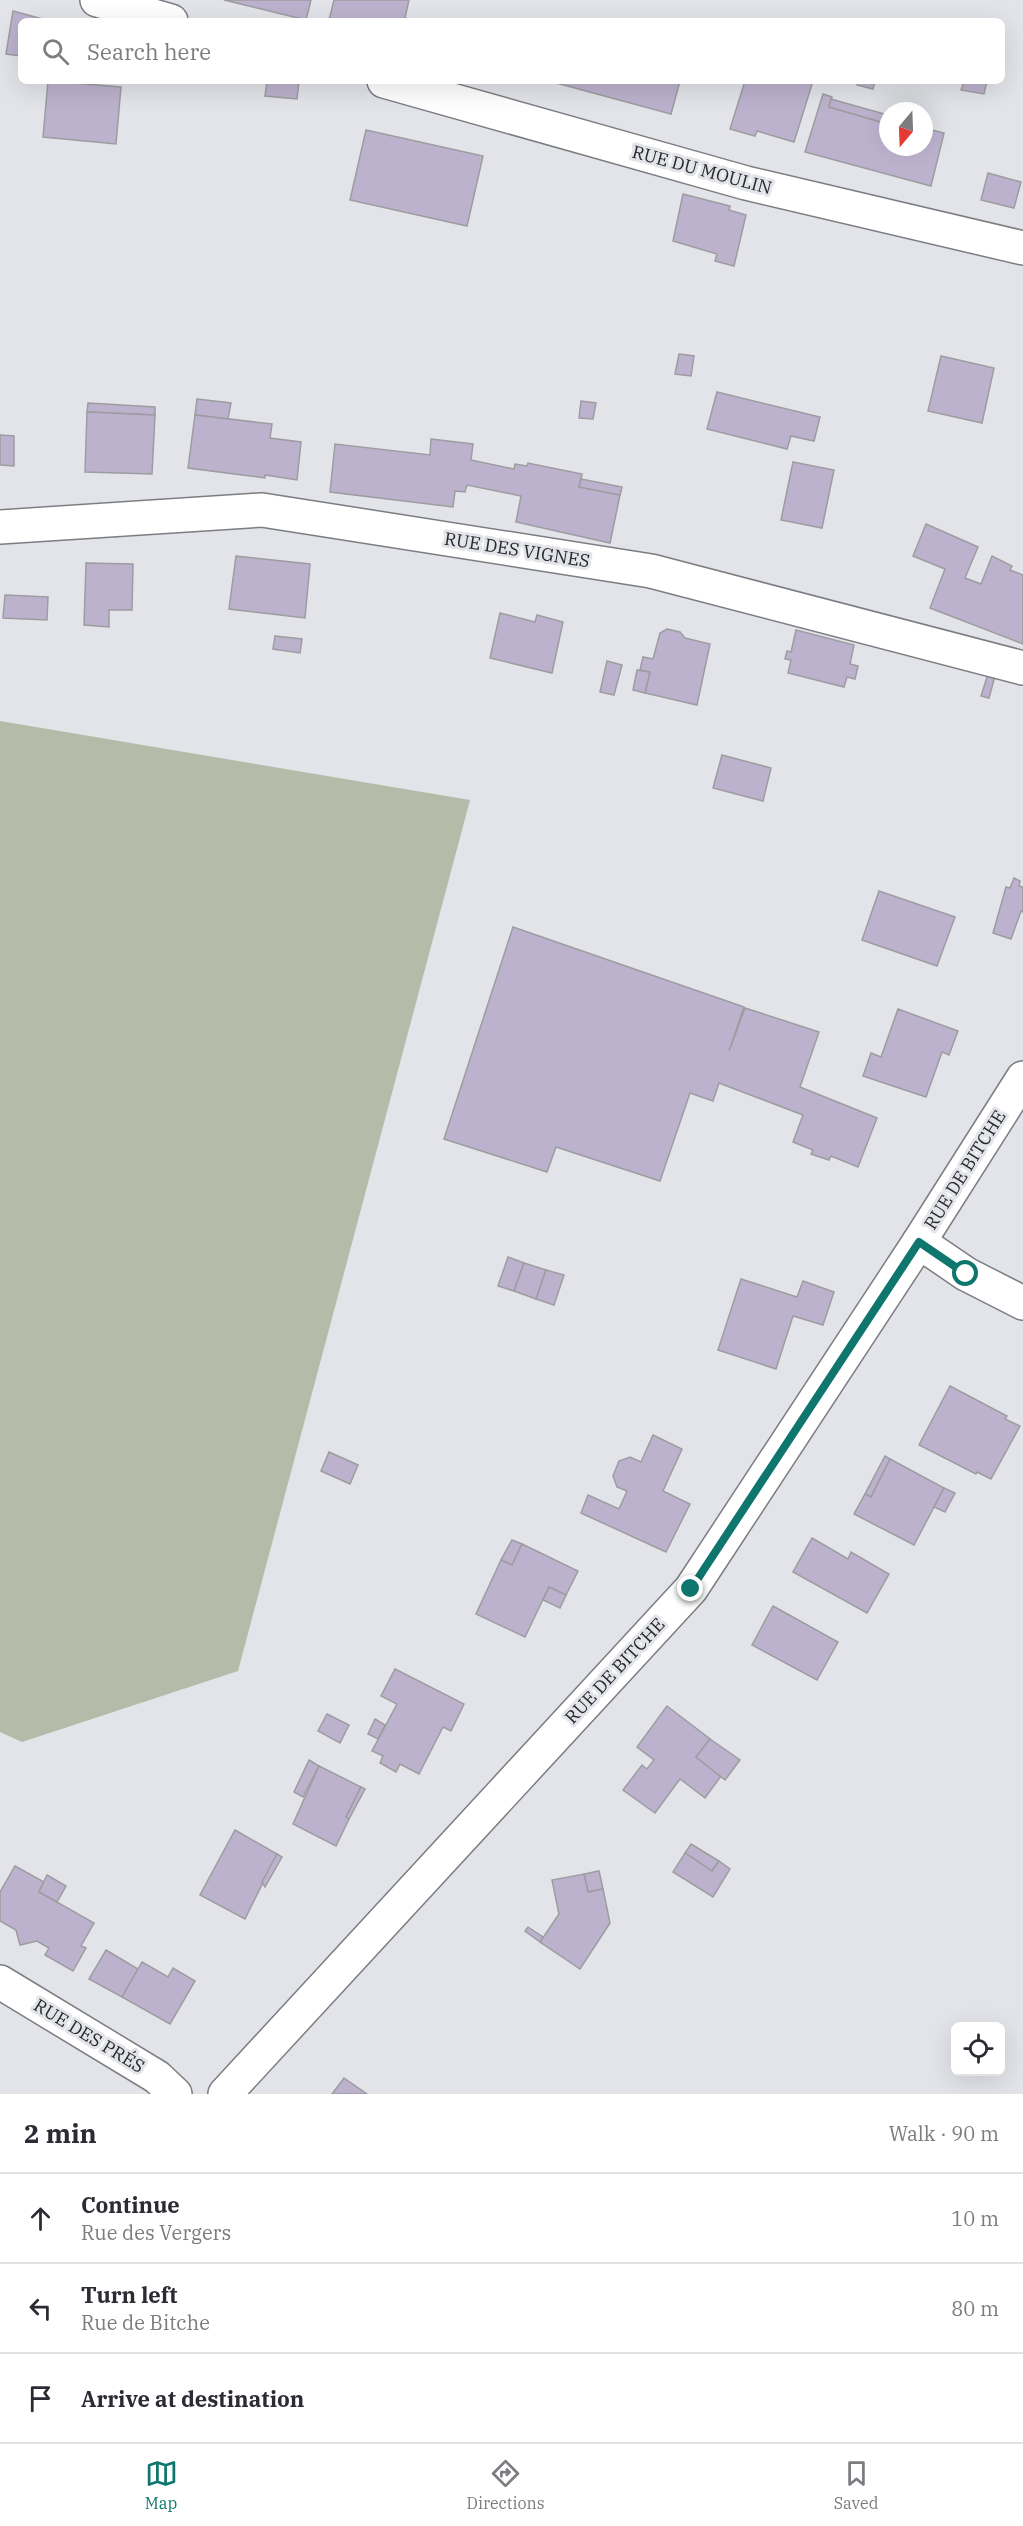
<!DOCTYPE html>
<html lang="en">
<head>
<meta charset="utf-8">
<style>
  body { margin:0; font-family:"IBM Plex Serif",serif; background:#f2f2f3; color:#2b2b33 }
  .controls { position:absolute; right:18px; bottom:18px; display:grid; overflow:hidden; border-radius:9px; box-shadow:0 6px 24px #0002 }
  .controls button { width:54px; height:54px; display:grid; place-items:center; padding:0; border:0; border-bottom:2px solid #e1e1e2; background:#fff; color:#2b2b33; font:30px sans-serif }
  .compass { position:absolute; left:879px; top:102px; width:54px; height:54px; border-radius:50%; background:#fff; box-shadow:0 6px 24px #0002; rotate:199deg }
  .stop { position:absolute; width:18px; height:18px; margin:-14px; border:4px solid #0f766e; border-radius:50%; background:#fff }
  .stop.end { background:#0f766e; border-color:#fff; box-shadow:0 2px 6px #0008 }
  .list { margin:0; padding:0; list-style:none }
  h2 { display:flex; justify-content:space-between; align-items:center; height:78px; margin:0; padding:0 24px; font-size:26px }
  h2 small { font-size:20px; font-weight:400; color:#7c7c81 }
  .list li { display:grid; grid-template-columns:39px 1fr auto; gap:18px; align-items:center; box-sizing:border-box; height:90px; padding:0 24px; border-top:2px solid #e1e1e2 }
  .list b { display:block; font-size:22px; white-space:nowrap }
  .list p { margin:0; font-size:20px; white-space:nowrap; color:#7c7c81 }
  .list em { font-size:20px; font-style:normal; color:#7c7c81 }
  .icon { flex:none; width:33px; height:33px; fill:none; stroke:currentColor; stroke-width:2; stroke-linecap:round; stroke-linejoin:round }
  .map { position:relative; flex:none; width:1023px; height:2094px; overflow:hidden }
  .search { position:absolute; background:#fff; box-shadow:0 6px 24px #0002; left:18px; right:18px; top:18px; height:66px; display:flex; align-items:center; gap:15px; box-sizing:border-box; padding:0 21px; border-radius:9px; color:#7c7c81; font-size:22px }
  .sheet { height:348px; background:#fff }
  nav { display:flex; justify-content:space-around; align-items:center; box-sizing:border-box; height:84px; border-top:2px solid #e1e1e2; background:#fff; font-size:16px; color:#7c7c81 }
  nav a { display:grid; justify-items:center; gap:3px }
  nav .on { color:#0f766e }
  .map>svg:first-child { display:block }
  .green { fill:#b5bba9 }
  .building { fill:#bdb2ce; stroke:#9d9ca0; stroke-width:1.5 }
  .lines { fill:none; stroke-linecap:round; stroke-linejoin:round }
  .minor-casing { stroke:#7c7d82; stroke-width:36 }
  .minor { stroke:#fff; stroke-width:33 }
  .route { stroke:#0f766e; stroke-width:8 }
  .labels { text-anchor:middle; stroke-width:6; stroke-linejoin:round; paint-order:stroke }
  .street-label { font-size:18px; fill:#27282a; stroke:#e2e4e9 }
</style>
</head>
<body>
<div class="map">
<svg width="1023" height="2094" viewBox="0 0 1023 2094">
  <rect width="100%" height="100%" fill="#e2e4e9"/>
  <!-- green -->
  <path class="green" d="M0,721L470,800L238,1671L22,1742L0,1732Z"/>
  <!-- building -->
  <g class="building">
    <path d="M224,0H311L306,20Z"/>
    <path d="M334,0H409L405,18L416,21H331L329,20Z"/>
    <path d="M13,11L50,21H21V56L6,54Z"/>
    <path d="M48,81L121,87L116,144L43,137Z"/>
    <path d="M267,81H299L297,99L265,96Z"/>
    <path d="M549,81H680L671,114Z"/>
    <path d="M745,81H813L794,142L757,131L755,136L730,129Z"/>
    <path d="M858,81H875L873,89L857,85Z"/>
    <path d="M964,81H987L984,94L961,90Z"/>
    <path d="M823,94L832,97L829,107L888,124V147H924V128L944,133L931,186L805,152Z"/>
    <path d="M831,99L888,115V124L829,107Z"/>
    <path d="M366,130L483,156L467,226L350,200Z"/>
    <path d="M988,173L1021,182L1014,208L981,200Z"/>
    <path d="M683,194L730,206L729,210L746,215L734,266L715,261L717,254L673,241Z"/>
    <path d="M679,354L694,356L691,376L675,374Z"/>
    <path d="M941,356L994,368L982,423L928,411Z"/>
    <path d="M717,392L820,417L814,441L791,436L787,449L707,429Z"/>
    <path d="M197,399L231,403L228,419L195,415Z"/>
    <path d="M581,401L596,403L593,419L579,418Z"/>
    <path d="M88,403L155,407V415L87,412Z"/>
    <path d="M87,412L155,415L152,474L85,472Z"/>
    <path d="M195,415L272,424L270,438L301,442L297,480L265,475V478L188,468Z"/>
    <path d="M0,435L14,436V466L0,465Z"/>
    <path d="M431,439L473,444L471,460L514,469L515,464L527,466L528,463L582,474L579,487L620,495L610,543L516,522L521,496L467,485L465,492L455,491L453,507L330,492L335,444L430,455Z"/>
    <path d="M793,462L834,470L822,528L781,520Z"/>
    <path d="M581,479L622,487L620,495L579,487Z"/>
    <path d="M926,524L978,547L965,578L981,584L992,556L1012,566L1010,570L1023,575V644L930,608L945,569L913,556Z"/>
    <path d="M236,556L310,564L305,618L229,609Z"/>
    <path d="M86,563L133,564L132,610H109V627L84,625Z"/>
    <path d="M5,595L48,597L47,620L3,618Z"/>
    <path d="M500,613L535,622L537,615L563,622L552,673L490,658Z"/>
    <path d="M667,629L680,632L685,638L710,644L697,705L645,693L650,672L640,670L643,657L653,659L660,633Z"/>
    <path d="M796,630L854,645L850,664L858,666L855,679L847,677L844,687L788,673L791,660L785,659L787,651L791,652Z"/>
    <path d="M275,636L302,639L300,653L273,649Z"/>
    <path d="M607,661L622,665L614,695L600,692Z"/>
    <path d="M637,670L650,672L645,693L633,690Z"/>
    <path d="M988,674L995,676L989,698L981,696Z"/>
    <path d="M722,755L771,768L763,801L713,788Z"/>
    <path d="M1014,878L1020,881L1019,886L1023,887V912L1021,911L1011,939L993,933L1006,887L1010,888Z"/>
    <path d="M879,891L955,917L937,966L862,940Z"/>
    <path d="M513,927L744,1007L729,1051L745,1008L819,1032L800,1087L877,1118L858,1167L831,1156L829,1160L811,1154L813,1150L793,1142L803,1115L719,1083L713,1101L690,1093L660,1181L556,1147L547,1172L444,1139Z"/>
    <path d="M898,1009L958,1031L949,1055L942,1052L926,1097L863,1076L871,1053L881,1057Z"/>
    <path d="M508,1257L524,1263L514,1291L498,1286Z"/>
    <path d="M524,1263L546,1270L536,1299L514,1291Z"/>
    <path d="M546,1270L564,1275L554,1305L536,1299Z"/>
    <path d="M741,1279L797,1297L803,1281L834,1292L823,1325L793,1316L776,1369L718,1350Z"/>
    <path d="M950,1386L1007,1416L1005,1419L1020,1426L991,1479L977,1472L976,1474L919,1445Z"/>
    <path d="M653,1435L682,1449L663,1491L690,1504L666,1552L581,1513L588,1495L619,1509L627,1491L617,1487L613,1476L619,1461L630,1457L641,1462Z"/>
    <path d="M329,1452L358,1465L350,1484L321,1471Z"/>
    <path d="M885,1456L890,1459L871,1497L865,1494Z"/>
    <path d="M890,1459L944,1488L914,1545L854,1514L865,1494L871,1497Z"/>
    <path d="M944,1488L955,1493L945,1512L934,1507Z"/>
    <path d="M812,1538L848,1559L851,1552L889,1574L867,1613L793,1572Z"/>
    <path d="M512,1540L522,1544L512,1565L501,1560Z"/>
    <path d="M522,1544L578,1571L566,1595L549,1587L525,1637L476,1614L501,1560L512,1565Z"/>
    <path d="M549,1587L566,1595L560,1608L543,1600Z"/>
    <path d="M773,1606L838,1642L817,1680L752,1645Z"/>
    <path d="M395,1669L464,1704L451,1731L443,1727L419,1774L400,1764L396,1772L380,1763L383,1756L372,1751L397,1704L381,1696Z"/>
    <path d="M667,1706L710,1739L696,1757L721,1776L705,1798L680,1779L655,1813L623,1790L642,1765L647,1769L654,1760L637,1747Z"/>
    <path d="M327,1714L349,1725L340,1743L318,1731Z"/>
    <path d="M375,1719L385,1725L378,1739L368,1734Z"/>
    <path d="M710,1739L740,1760L725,1780L696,1757Z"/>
    <path d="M309,1760L319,1766L303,1797L294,1792Z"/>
    <path d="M319,1766L361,1787L346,1817L349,1819L336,1846L293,1824Z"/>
    <path d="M361,1787L365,1789L349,1819L346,1817Z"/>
    <path d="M235,1830L277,1854L245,1919L200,1895Z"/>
    <path d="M691,1844L719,1861L712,1871L685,1853Z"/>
    <path d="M685,1853L712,1871L719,1861L730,1869L713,1897L673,1872Z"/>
    <path d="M277,1854L282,1857L265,1887L262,1882Z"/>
    <path d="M15,1866L44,1882L39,1892L94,1923L81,1946L86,1948L73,1971L45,1955L49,1948L37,1941L20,1945L16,1930L0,1921V1892Z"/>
    <path d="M599,1871L603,1889L588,1892L584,1874Z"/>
    <path d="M584,1874L588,1892L603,1889L610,1923L580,1969L540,1942L559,1914L552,1880Z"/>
    <path d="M47,1875L66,1886L57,1902L39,1892Z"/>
    <path d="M528,1927L543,1937L540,1942L525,1931Z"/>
    <path d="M106,1950L138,1969L122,1997L89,1979Z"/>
    <path d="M142,1962L168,1977L173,1968L195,1981L170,2024L122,1997Z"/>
    <path d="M344,2078L367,2094H332Z"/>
  </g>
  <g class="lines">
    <defs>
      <g id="minor">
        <path d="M97,0L171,21"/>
        <path d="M384,81L746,183L1023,248"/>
        <path d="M0,527L262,510L651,571L1023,668"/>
        <path d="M919,1242L966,1274L1023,1303"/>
        <path d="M0,1982L157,2077L175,2094"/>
        <path d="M225,2094L691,1589L919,1242L1023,1078"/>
      </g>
    </defs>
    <!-- minor casing -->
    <use href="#minor" class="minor-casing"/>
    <!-- minor -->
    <use href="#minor" class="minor"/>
  </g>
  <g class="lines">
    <!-- route -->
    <path class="route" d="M691,1589L919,1242L966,1274"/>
  </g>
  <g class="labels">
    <!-- street labels -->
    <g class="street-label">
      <text transform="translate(702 170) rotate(15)" y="6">RUE DU MOULIN</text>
      <text transform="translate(517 550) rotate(9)" y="6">RUE DES VIGNES</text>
      <text transform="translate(965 1170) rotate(-58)" y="6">RUE DE BITCHE</text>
      <text transform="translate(615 1671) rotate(-47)" y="6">RUE DE BITCHE</text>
      <text transform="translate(89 2036) rotate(31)" y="6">RUE DES PRÉS</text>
    </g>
  </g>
</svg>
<div class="controls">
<button><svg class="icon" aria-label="locate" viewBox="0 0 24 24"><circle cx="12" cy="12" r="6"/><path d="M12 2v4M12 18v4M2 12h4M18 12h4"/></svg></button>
</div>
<svg class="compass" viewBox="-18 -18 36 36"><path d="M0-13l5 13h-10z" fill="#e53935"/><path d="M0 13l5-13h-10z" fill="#7c7c81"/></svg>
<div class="stop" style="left:966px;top:1274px"></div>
<div class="stop end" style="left:691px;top:1589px"></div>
<div class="search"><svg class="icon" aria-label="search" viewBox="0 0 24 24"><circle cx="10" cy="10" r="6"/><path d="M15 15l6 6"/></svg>Search here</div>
</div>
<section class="sheet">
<h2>2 min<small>Walk · 90 m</small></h2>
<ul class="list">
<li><svg class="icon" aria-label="ahead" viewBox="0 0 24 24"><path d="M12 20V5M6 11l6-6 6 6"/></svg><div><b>Continue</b><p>Rue des Vergers</p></div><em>10 m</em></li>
<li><svg class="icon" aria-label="left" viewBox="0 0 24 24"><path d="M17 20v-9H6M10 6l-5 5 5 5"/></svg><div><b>Turn left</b><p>Rue de Bitche</p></div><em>80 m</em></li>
<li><svg class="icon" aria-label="arrive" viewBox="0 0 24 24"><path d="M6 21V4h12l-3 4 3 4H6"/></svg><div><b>Arrive at destination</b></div></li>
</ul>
</section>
<nav>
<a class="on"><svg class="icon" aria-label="map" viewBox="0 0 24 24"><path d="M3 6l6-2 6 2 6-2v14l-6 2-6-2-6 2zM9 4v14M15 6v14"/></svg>Map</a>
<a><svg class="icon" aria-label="directions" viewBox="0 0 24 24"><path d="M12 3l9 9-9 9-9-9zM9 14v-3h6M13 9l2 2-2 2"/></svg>Directions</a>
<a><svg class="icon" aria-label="saved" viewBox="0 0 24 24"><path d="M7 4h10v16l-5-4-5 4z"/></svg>Saved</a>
</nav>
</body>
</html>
